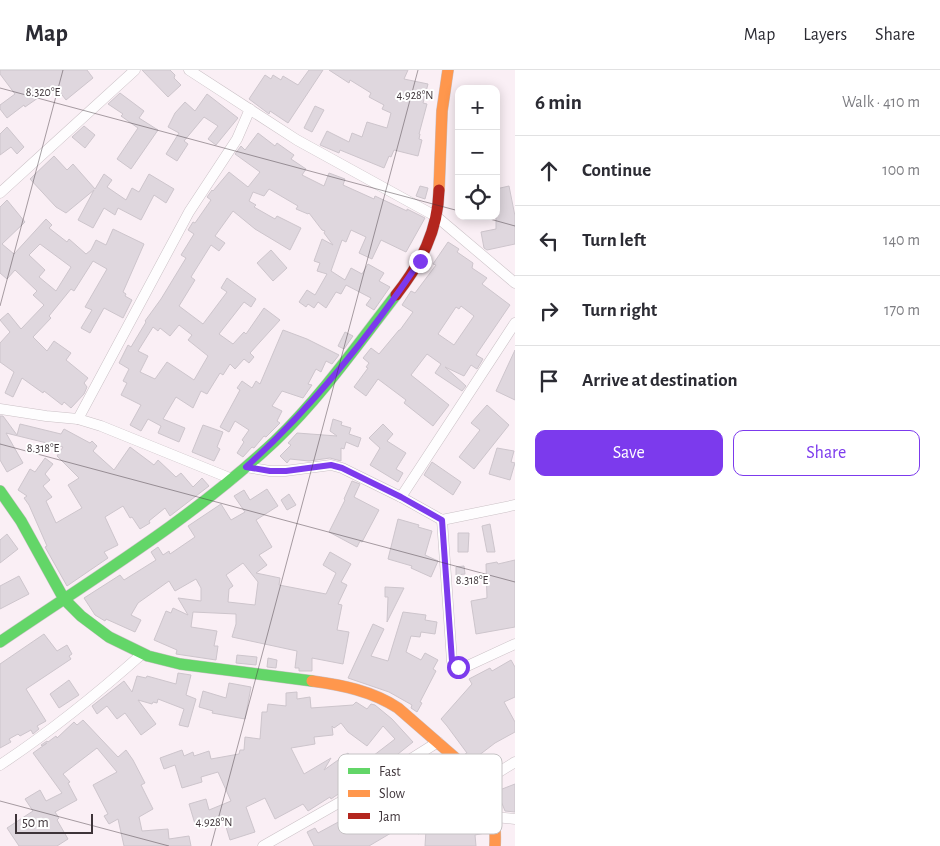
<!DOCTYPE html>
<html lang="en">
<head>
<meta charset="utf-8">
<style>
  body { margin:0; font-family:"Alegreya Sans",sans-serif; background:#f7f7f7; color:#2b2b33 }
  .controls { position:absolute; right:15px; top:15px; display:grid; overflow:hidden; border-radius:10px; box-shadow:0 2px 12px #0003 }
  .controls button { width:45px; height:45px; display:grid; place-items:center; padding:0; border:0; border-bottom:1px solid #e1e1e2; background:#fff; color:#2b2b33; font:25px sans-serif }
  .scale { position:absolute; left:15px; bottom:12px; width:78px; box-sizing:border-box; padding-left:5px; border:2px solid #3e3439; border-top:0; font-size:14px; line-height:18px; white-space:nowrap; color:#3e3439; -webkit-text-stroke:4px #fff; paint-order:stroke }
  .stop { position:absolute; width:15px; height:15px; margin:-11px; border:4px solid #7c3aed; border-radius:50%; background:#fff }
  .stop.end { background:#7c3aed; border-color:#fff; box-shadow:0 1px 5px #0008 }
  .list { margin:0; padding:0; list-style:none }
  h2 { display:flex; justify-content:space-between; align-items:center; height:65px; margin:0; padding:0 20px; font-size:21px }
  h2 small { font-size:16px; font-weight:400; color:#7c7c81 }
  .list li { display:grid; grid-template-columns:32px 1fr auto; gap:15px; align-items:center; box-sizing:border-box; height:70px; padding:0 20px; border-top:1px solid #e1e1e2 }
  .list b { display:block; font-size:19px; white-space:nowrap }
  .list em { font-size:16px; font-style:normal; color:#7c7c81 }
  .actions { display:flex; gap:10px; padding:15px 20px }
  .actions a { flex:1; padding:11px 0; border:1px solid #7c3aed; border-radius:10px; text-align:center; font-size:18px; color:#7c3aed }
  .actions .main { background:#7c3aed; color:#fff }
  .icon { flex:none; width:28px; height:28px; fill:none; stroke:currentColor; stroke-width:2; stroke-linecap:round; stroke-linejoin:round }
  .map { position:relative; flex:none; width:515px; height:776px; overflow:hidden }
  header { display:flex; align-items:center; gap:30px; box-sizing:border-box; height:70px; padding:0 25px; background:#fff; border-bottom:1px solid #e1e1e2 }
  header strong { font-size:24px }
  nav { display:flex; gap:28px; margin-inline-start:auto; font-size:18px }
  main { display:flex }
  aside { flex:1; background:#fff }
  .map>svg:first-child { display:block }
  .building { fill:#dfd7de; stroke:#cdc5cc; fill-rule:evenodd }
  .lines { fill:none; stroke-linecap:round; stroke-linejoin:round }
  .street-casing { stroke:#cac0c5; stroke-width:11 }
  .fast-casing { stroke:#cac0c5; stroke-width:12 }
  .slow-casing { stroke:#cac0c5; stroke-width:12 }
  .jam-casing { stroke:#cac0c5; stroke-width:12 }
  .street { stroke:#fefdfe; stroke-width:10 }
  .fast { stroke:#63d668; stroke-width:11 }
  .slow { stroke:#ff974d; stroke-width:11 }
  .jam { stroke:#b3261e; stroke-width:11 }
  .route { stroke:#7c3aed; stroke-width:6 }
  .ticks { fill:none; stroke:#3e3439; stroke-width:1; stroke-opacity:0.45 }
  .key { fill:#fff; stroke:#c5c2c4; stroke-width:1 }
  .key-label { font-size:14px; fill:#3e3439 }
  .ticks-label { font-size:12px; text-anchor:middle; fill:#3e3439; stroke:#fff; stroke-width:4; stroke-linejoin:round; paint-order:stroke }
</style>
</head>
<body>
<header>
<strong>Map</strong>
<nav><a>Map</a><a>Layers</a><a>Share</a></nav>
</header>
<main>
<div class="map">
<svg width="515" height="776" viewBox="0 0 515 776">
  <rect width="100%" height="100%" fill="#faeff5"/>
  <!-- building -->
  <g class="building">
    <path d="M0,0H87L93,8L66,30L55,16L25,37L24,35L7,48L0,39V35L15,24L0,4Z"/>
    <path d="M142,0H170L175,5L174,8L181,15L168,27Z"/>
    <path d="M309,0H323L288,53L270,41L269,44L249,29L265,5L271,9L273,5L281,10L283,6L298,15Z"/>
    <path d="M329,0H408L404,9L428,14L423,33L427,34L419,64H420L419,69L422,70L418,86L394,80L391,87L389,86L384,98L340,80L339,83L320,75L327,61L349,72L352,63L362,67L367,52L387,58L391,43L382,39L384,35L369,27L371,23L350,10L349,13Z"/>
    <path d="M120,23L144,41L139,48L158,60L131,99L117,89L138,58L121,46L123,44L108,34Z"/>
    <path d="M207,24L238,48L216,75L208,69L218,56L204,47L184,71L188,74L177,91L166,84L179,63L168,57L175,43L185,32L195,41Z"/>
    <path d="M315,36L324,40L312,62L304,58Z"/>
    <path d="M84,56L95,65L85,78L72,67Z"/>
    <path d="M7,57L24,77L17,84L11,77L0,85V64Z"/>
    <path d="M258,63L275,76L277,73L294,85L291,89L306,99L302,105L324,116L329,103L345,109L343,115L374,129L375,126L407,141V139L425,148L406,182L381,170L372,189L359,183L366,167L351,160L346,172L342,170L331,201L345,210L351,198L362,204L368,194L384,203L379,211L390,217L374,240L366,235L371,228L346,215L341,224L336,222L326,238L318,232L314,238L308,234L306,237L299,232L307,220L315,225L327,204L317,201L320,193L314,191L322,169L333,175L324,163L325,161L322,160L309,143L308,144L296,139L298,136L269,119L264,126L253,122L249,131L256,135L254,137L275,149L277,146L301,158L290,180L255,159L233,141L215,166L225,173L219,181L211,175L191,207L195,210L179,236L203,254L227,222L221,218L227,208L256,229L251,237L244,232L219,264L233,274L244,262L246,264L264,238L280,250L250,283L254,287L249,293L244,289L235,299L230,294L223,305L220,303L207,324L201,321L193,338L176,327L163,349L185,358L179,372L158,363L161,356L148,349L141,361L130,355L141,335L121,325L127,313L123,311L129,299L119,293L128,275L131,277L146,252L145,251L161,229L186,188L181,185L194,164L188,160L193,152L195,153L211,130L207,127L212,120L213,121L229,102L248,117L260,102L235,84L241,76L245,80ZM179,255L192,265L188,270L208,286L194,310L167,292L155,309L140,302L148,286L138,281L153,257L158,261L160,258L170,266Z"/>
    <path d="M54,86L67,100L73,94L95,119L104,104L112,110L107,117L126,130L132,118L139,122L149,104L174,119L166,133L154,125L141,150L118,138L115,145L104,138L93,158L78,150L94,120L66,143L56,137L30,109Z"/>
    <path d="M420,116L428,118L425,129L416,126Z"/>
    <path d="M509,116L515,146V174L487,180L484,178L481,162L496,159V119Z"/>
    <path d="M7,130L25,152L2,174L14,184L46,149L52,155L49,158L67,172L69,169L86,184L91,180L96,170L106,175L113,159L144,174L123,222L126,224L125,226L132,230L123,248L104,238L90,263L81,258L92,240L85,237L107,199L93,191L74,221L71,219L49,246L51,248L33,267L47,281L54,271L71,283L66,290L88,308L84,313L87,317L84,324L71,338L64,332L62,335L44,321L43,323L22,308L13,327L5,323L14,302L0,292V273L10,262L0,250L8,243L21,259L44,235L33,225L37,221L15,200L7,209L0,203V137ZM40,174L71,197L56,221L39,207L45,200L29,185Z"/>
    <path d="M448,172L459,179L457,182L473,193L472,198L487,208L482,214L510,235L476,285L483,289L477,299L471,295L464,306L445,297L466,316L462,321L435,303L441,294L427,284L411,305L449,335L433,356L404,333L406,330L378,309L366,326L354,317L368,298L366,297L369,293L363,288L371,278L379,284L399,260H400L413,242L402,235L411,221L415,223L436,195L433,194ZM461,236L474,246L454,275L438,264L456,237L459,239Z"/>
    <path d="M271,180L287,198L273,211L257,193Z"/>
    <path d="M283,260L307,269L339,285L332,294L326,291L321,302L316,299L308,314L312,315L303,328L282,321L272,336L282,341L277,351L280,353L266,367L264,366L254,378L252,377L243,387L237,383L244,372L242,370L249,360L235,351L229,362L220,357L240,320L237,318L242,311L252,318L256,311L260,314Z"/>
    <path d="M345,262L353,266L344,279L338,276Z"/>
    <path d="M515,280V330L496,321Z"/>
    <path d="M487,335L509,355L474,399L459,387L480,360L471,353Z"/>
    <path d="M0,346H3L17,365L20,354L61,364L64,359L90,373L92,371L97,376L93,381L114,400L130,377L154,395L158,390L176,407L181,403L193,417L202,408L209,416L170,446L165,438L149,451L150,453L140,459L132,447L130,448L123,436L105,447L118,475L104,482L108,488L67,516L45,477L47,476L29,435L24,428L27,426L18,420L30,399L35,402L45,388L53,394L45,404L50,410L43,416L52,427L46,431L56,453L82,438L68,415L79,408L57,386L63,377L6,363L23,393L7,402L0,390Z"/>
    <path d="M333,349L342,352L341,355L351,358L349,364L361,368L358,377L346,372L344,379L341,378V391L330,388L309,391L290,389L287,393L280,386L291,375L288,373L297,363L337,366L330,361Z"/>
    <path d="M383,354L393,364L387,371L406,383L396,399L403,403L398,412L370,395L380,378L369,368Z"/>
    <path d="M203,355L223,362L217,377L220,379L214,391L192,382Z"/>
    <path d="M497,378L514,381L511,392L515,393L510,410L489,404Z"/>
    <path d="M432,392L461,412L453,425L424,405Z"/>
    <path d="M352,411L360,414L354,427L379,440L362,472L360,471L357,477L329,462L345,430L344,429Z"/>
    <path d="M267,419L278,436L256,450L272,477L259,485L267,495L256,503L280,508L279,515L326,524L336,503L323,495L330,482L351,494L341,512L347,515L338,534L342,535L337,560L349,562L343,594L312,588V601H299V598H295L297,581L232,567L236,554V544L193,542L191,557L217,561L214,576H218L216,590L176,584L177,580L154,570L166,541L171,543L173,538L188,545L178,528L201,531V518L196,509L175,521L169,511L138,533L131,545L141,550L135,562L106,549L105,551L95,545L84,528L120,505L124,510L156,490L151,482L158,477L163,485L169,481L170,484L195,467L188,456L221,434L231,450L245,442L234,426L244,420L250,430ZM243,493L258,512L255,535L228,532L229,519L233,516L226,505Z"/>
    <path d="M289,424L296,435L287,440L281,430Z"/>
    <path d="M398,449L419,455L418,457L432,461L425,485L438,491L431,507L411,498L412,496L388,489Z"/>
    <path d="M490,454L495,482H487L482,456Z"/>
    <path d="M458,463H469L468,482H458Z"/>
    <path d="M7,464L18,479L0,493V470Z"/>
    <path d="M515,490V557L476,564L471,531L487,528L486,494L497,492L498,494Z"/>
    <path d="M464,496L465,504L456,505V497Z"/>
    <path d="M19,506L29,524L0,539V516Z"/>
    <path d="M385,517L404,518L387,552L388,527H385Z"/>
    <path d="M403,542L426,545L425,550L437,552L435,564L421,562L420,567L411,566L406,582L421,590L425,583L438,590L433,599L436,601L420,632L422,633L417,642L411,638L412,635L389,622L348,608L373,554L384,559L371,586L388,591Z"/>
    <path d="M44,564L57,581L67,575L72,584L69,586L71,589L26,619L46,651L37,656L39,659L33,664L31,660L20,666L18,664L9,669L11,672L0,678V594Z"/>
    <path d="M237,585L257,587L256,595L236,593Z"/>
    <path d="M268,588L277,590L276,598L267,597Z"/>
    <path d="M511,590L515,597V627L504,632L515,652V662L495,673L478,686L483,692L478,696L465,684L467,683L447,656L441,649L472,614L469,609L490,598L492,601Z"/>
    <path d="M178,603L191,605L186,625L196,629L188,657L179,655L184,639L158,629L157,633L153,632L152,634L138,630L156,654L141,665L125,643L117,649L107,636L97,644L92,636L124,611L132,622L137,606L146,608L147,606L176,614Z"/>
    <path d="M69,610L79,625L59,638L50,624Z"/>
    <path d="M229,613L251,617L245,649L212,643L213,641L199,637L203,621L226,628Z"/>
    <path d="M297,622V629L310,627L311,638L353,635L356,632L367,639L371,634L375,635L392,649L413,672L378,700L369,689L395,669L383,656L367,676L348,662L341,653L334,658L332,656L333,665L314,667L315,674L291,678L304,704L331,688L324,700L348,683L354,692L342,706L345,709L358,699L363,707L331,729L330,727L308,741L303,734L275,749L265,728L246,737L255,762L230,770L223,747L220,749L219,746L195,754L189,734L206,729L209,740L231,731L218,702L201,707L202,712L182,718L175,695L164,699L160,688L182,680L184,686L193,682L194,686L209,681L211,689L239,684L240,680H244L245,667L260,669L262,642H267L268,634L286,636V623Z"/>
    <path d="M83,650L118,687L126,680L133,690L145,713L141,715L153,739L139,747L142,761L168,759L169,769L189,766L191,776H124L118,749L109,754L104,746L108,744L93,715L117,702L97,678L63,704L70,712L68,713L77,730L55,742L59,748L57,750L68,769L57,776H19L7,758L33,741L25,729L40,720L46,731L62,723L33,683L47,673L42,676L41,675L47,671L48,672L56,666L57,668L74,652L77,655Z"/>
    <path d="M434,686L444,708L427,716L426,713L408,720L422,740L426,738L435,759L457,749L448,729L474,719L485,763L475,765L476,776H425L426,760L418,764L411,747L390,761L391,763L369,776H314L307,762L315,758L318,763L355,743L371,732L377,741L395,728L392,724L396,722L391,715L408,702L421,696L419,693Z"/>
    <path d="M515,714V742L505,741L497,721Z"/>
  </g>
  <g class="lines">
    <defs>
      <g id="street">
        <path d="M189,0L297,70L437,147L515,213"/>
        <path d="M0,123L135,0"/>
        <path d="M0,339L46,346L78,349L101,356L232,409"/>
        <path d="M78,349L189,142L237,69L250,39"/>
        <path d="M246,397L270,401H285L331,395L342,398L401,427L442,450L515,435"/>
        <path d="M401,427L515,253"/>
        <path d="M442,450L452,591L454,594L463,598L515,574"/>
        <path d="M0,695C50,662 97,624 142,584"/>
        <path d="M483,712L515,692"/>
        <path d="M495,747L515,749"/>
        <path d="M263,776L363,719L438,672"/>
      </g>
      <g id="fast">
        <path d="M0,421L21,451L64,529L81,546L109,567L148,586L180,594L312,611"/>
        <path d="M0,572C94,508 192,449 275,371C321,327 358,274 396,225"/>
      </g>
      <g id="slow">
        <path d="M439,120L442,41L448,0"/>
        <path d="M312,611C342,615 372,621 398,638L483,712C494,732 496,753 495,776"/>
      </g>
      <path id="jam" d="M396,225C421,193 438,161 439,120"/>
    </defs>
    <!-- street casing -->
    <use href="#street" class="street-casing"/>
    <!-- fast casing -->
    <use href="#fast" class="fast-casing"/>
    <!-- slow casing -->
    <use href="#slow" class="slow-casing"/>
    <!-- jam casing -->
    <use href="#jam" class="jam-casing"/>
    <!-- street -->
    <use href="#street" class="street"/>
    <!-- fast -->
    <use href="#fast" class="fast"/>
    <!-- slow -->
    <use href="#slow" class="slow"/>
    <!-- jam -->
    <use href="#jam" class="jam"/>
  </g>
  <g class="lines">
    <!-- route -->
    <path class="route" d="M420,191C370,265 313,337 246,397L270,401H286L331,395L342,398L401,427L442,450L452,591L458,597"/>
  </g>
  <!-- ticks -->
  <path class="ticks" d="M0,18L459,141M479,146L515,156M0,236L63,0M0,374L515,512M0,731L169,776M211,776L418,0"/>
  <!-- legend -->
  <rect x="338" y="684" width="164" height="80" rx="8" class="key"/>
  <rect x="348" y="698" width="22" height="6" fill="#63d668"/>
  <rect x="348" y="720" width="22" height="7" fill="#ff974d"/>
  <rect x="348" y="743" width="22" height="6" fill="#b3261e"/>
  <g class="key-label">
    <text x="379" y="706">Fast</text>
    <text x="379" y="728">Slow</text>
    <text x="379" y="751">Jam</text>
  </g>
  <g class="ticks-label">
    <text x="43" y="26">8.320°E</text>
    <text x="415" y="29">4.928°N</text>
    <text x="43" y="382">8.318°E</text>
    <text x="472" y="514">8.318°E</text>
    <text x="214" y="756">4.928°N</text>
  </g>
</svg>
<div class="controls">
<button>+</button>
<button>−</button>
<button><svg class="icon" aria-label="locate" viewBox="0 0 24 24"><circle cx="12" cy="12" r="6"/><path d="M12 2v4M12 18v4M2 12h4M18 12h4"/></svg></button>
</div>
<div class="scale">50 m</div>
<div class="stop" style="left:458px;top:597px"></div>
<div class="stop end" style="left:420px;top:191px"></div>
</div>
<aside>
<h2>6 min<small>Walk · 410 m</small></h2>
<ul class="list">
<li><svg class="icon" aria-label="ahead" viewBox="0 0 24 24"><path d="M12 20V5M6 11l6-6 6 6"/></svg><div><b>Continue</b></div><em>100 m</em></li>
<li><svg class="icon" aria-label="left" viewBox="0 0 24 24"><path d="M17 20v-9H6M10 6l-5 5 5 5"/></svg><div><b>Turn left</b></div><em>140 m</em></li>
<li><svg class="icon" aria-label="right" viewBox="0 0 24 24"><path d="M7 20v-9h11M14 6l5 5-5 5"/></svg><div><b>Turn right</b></div><em>170 m</em></li>
<li><svg class="icon" aria-label="arrive" viewBox="0 0 24 24"><path d="M6 21V4h12l-3 4 3 4H6"/></svg><div><b>Arrive at destination</b></div></li>
</ul>
<div class="actions"><a class="main">Save</a><a>Share</a></div>
</aside>
</main>
</body>
</html>
